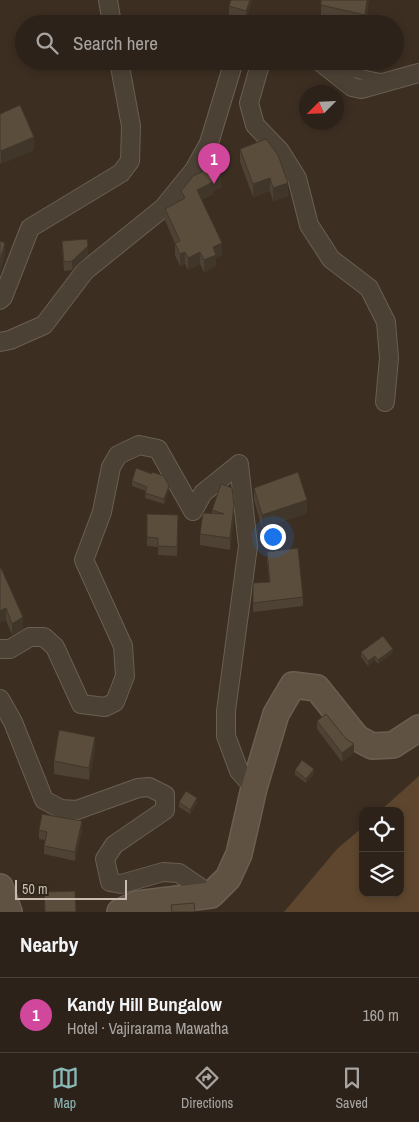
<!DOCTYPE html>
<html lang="en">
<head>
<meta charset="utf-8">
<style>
  body { margin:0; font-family:"Archivo Narrow",sans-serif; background:#352a22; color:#f1f3f6 }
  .controls { position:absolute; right:15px; bottom:15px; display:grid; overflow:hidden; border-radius:10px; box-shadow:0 2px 8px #0003 }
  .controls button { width:45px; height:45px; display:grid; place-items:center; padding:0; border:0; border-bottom:1px solid #483f38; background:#2d2219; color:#f1f3f6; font:25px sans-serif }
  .compass { position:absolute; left:299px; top:85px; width:45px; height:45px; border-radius:50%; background:#2d2219; box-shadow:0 2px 8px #0003; rotate:246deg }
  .scale { position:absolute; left:15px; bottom:12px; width:112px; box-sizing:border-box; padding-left:5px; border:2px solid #c8bdb0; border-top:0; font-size:14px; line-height:18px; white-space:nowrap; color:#c8bdb0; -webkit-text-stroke:4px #31261a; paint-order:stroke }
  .you { position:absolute; left:272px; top:536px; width:18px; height:18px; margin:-12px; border:4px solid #fff; border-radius:50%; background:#1a73e8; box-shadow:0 0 0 8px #1a73e833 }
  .badge { display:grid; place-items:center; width:32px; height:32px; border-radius:50%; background:#8bbbb9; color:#fff; font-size:16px; font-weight:700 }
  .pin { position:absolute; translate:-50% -41px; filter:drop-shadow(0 1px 2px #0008) }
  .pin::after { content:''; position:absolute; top:26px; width:18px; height:15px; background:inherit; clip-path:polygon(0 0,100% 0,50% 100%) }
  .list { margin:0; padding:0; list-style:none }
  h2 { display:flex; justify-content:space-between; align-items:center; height:65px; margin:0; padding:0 20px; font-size:21px }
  h2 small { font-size:16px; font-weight:400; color:#a7a4a2 }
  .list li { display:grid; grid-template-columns:32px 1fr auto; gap:15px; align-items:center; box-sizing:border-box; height:75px; padding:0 20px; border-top:1px solid #483f38 }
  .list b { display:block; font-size:19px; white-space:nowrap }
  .list p { margin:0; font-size:16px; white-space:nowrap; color:#a7a4a2 }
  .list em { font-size:16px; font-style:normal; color:#a7a4a2 }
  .icon { flex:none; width:28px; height:28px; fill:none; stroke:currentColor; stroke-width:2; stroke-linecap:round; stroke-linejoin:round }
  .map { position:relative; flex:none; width:419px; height:912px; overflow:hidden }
  .search { position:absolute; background:#2d2219; box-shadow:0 2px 8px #0003; left:15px; right:15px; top:15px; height:55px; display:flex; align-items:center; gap:12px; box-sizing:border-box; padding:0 18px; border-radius:28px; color:#a7a4a2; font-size:19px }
  .sheet { height:140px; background:#2d2219 }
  nav { display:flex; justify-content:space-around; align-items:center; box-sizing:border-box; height:70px; border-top:1px solid #483f38; background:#2d2219; font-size:14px; color:#a7a4a2 }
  nav a { display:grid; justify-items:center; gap:2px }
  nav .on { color:#8bbbb9 }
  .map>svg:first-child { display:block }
  .water { fill:#5e462e }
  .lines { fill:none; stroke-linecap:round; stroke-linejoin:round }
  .lane-casing { stroke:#6a5f53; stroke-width:11 }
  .street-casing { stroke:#6a5f53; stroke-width:20 }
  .secondary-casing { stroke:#6a5f53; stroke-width:28 }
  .lane { stroke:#4c4135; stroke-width:9 }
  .street { stroke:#4c4135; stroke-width:18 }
  .secondary { stroke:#5f5242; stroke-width:25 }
  .wall { fill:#4e4234 }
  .shaded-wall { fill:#40362a }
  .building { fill:#5b4d3c; stroke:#40362a }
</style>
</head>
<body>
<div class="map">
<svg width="419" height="912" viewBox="0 0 419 912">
  <rect width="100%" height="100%" fill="#3c2e21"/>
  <!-- water -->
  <path class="water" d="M419,776V912H284L337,849L363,827V893H400V811H380Z"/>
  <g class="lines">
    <defs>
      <path id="lane" d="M333,61C346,72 366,76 383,79"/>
      <g id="street">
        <path d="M108,0L112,24"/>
        <path d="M261,61L249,103L255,125L280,151L297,178L309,225L331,259L369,288L386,322L389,358L385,402"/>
        <path d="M319,61L352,87L361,89L419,73"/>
        <path d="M0,300L3,297L30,228L121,173L130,161L131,126L119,61"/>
        <path d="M0,342L10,340L44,325L85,271L163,208L194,170L209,143L234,61"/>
        <path d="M0,649H10L30,637H44L55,647L81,704L105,707L115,702L125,676L123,646L84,560L102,512L111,467L118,455L139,445L158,449L193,511L203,493L239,464L248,546L226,711V736L239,771L254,788"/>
        <path d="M0,699L13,722L44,800L61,809L77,810L138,788L149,787L165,795V810L114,845L105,859L110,882L121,884L163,872L179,873L211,895"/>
      </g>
      <g id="secondary">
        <path d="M0,887L9,912"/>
        <path d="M120,912L137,904L211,895L228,878L239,854L254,788L276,714L293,685L317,688L357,738L372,746L393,745L419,728"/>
      </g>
    </defs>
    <!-- lane casing -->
    <use href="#lane" class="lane-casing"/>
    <!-- street casing -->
    <use href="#street" class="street-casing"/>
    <!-- secondary casing -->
    <use href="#secondary" class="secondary-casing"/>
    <!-- lane -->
    <use href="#lane" class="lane"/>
    <!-- street -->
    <use href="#street" class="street"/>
    <!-- secondary -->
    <use href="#secondary" class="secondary"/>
  </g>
  <!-- wall -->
  <g class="wall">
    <path d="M252,0L246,20L229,15V6Z"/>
    <path d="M369,0L366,24H346L321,18V5Z"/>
    <path d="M0,114L34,150L1,164L0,162Z"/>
    <path d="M240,149L288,196L273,201L270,191L253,197L240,162Z"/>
    <path d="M221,187L213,191V194L201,200L222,255L216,257V266L204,272L200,264L188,270L185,264L180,266L175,255V244L165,220V209L181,200V191Z"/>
    <path d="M62,241L88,255L72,270L64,271L62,250Z"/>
    <path d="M132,481L169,490L164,504L145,498L146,491L132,486Z"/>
    <path d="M254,488L307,513L262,528L254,500Z"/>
    <path d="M212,510L234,518L230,550L200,545V534L212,514Z"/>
    <path d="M147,514L178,524L177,556L158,555V547L147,546Z"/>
    <path d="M267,552L303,597V606L253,612V583L269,582L267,561Z"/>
    <path d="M0,568L23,629L12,635L6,620Z"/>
    <path d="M361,652L393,653L378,664L375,660L368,666L361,657Z"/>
    <path d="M317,721L354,753L342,762L317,729Z"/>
    <path d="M95,750L89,780L54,774V761Z"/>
    <path d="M295,770L314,774L306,783L295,775Z"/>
    <path d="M179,802L197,803L190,814L179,807Z"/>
    <path d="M39,830H82L75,861L44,854V846L45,840L39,839Z"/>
  </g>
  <!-- shaded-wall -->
  <g class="shaded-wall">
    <path d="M250,0L252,1L246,20V11Z"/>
    <path d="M367,0H369L366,24H365V15Z"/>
    <path d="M34,137V150L1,164V151Z"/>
    <path d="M221,176V187L213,191V194L197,202V190L212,180Z"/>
    <path d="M270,178V191L253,197V184Z"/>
    <path d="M288,183V196L273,201V188Z"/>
    <path d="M5,243V255L0,274V261Z"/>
    <path d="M222,243V255L216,257V266L204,272V260L213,247Z"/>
    <path d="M88,246V255L72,270V261Z"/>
    <path d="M185,252V264L180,266V254Z"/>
    <path d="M200,252V264L188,270V258Z"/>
    <path d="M169,486V490L164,504V499Z"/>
    <path d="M307,500V513L262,528V515Z"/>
    <path d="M234,506V518L230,550V538Z"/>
    <path d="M6,608V620L0,623V611Z"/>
    <path d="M23,617V629L12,635V624Z"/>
    <path d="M393,649V653L378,664V660Z"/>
    <path d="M375,656V660L368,666V661Z"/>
    <path d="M95,737V750L89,780V768Z"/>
    <path d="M354,744V753L342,762V753Z"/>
    <path d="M314,769V774L306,783V779Z"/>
    <path d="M197,798V803L190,814V810Z"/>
    <path d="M82,821V830L75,861V852Z"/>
  </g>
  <!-- building -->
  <g class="building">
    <path d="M231,0H250L246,11L229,6Z"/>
    <path d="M321,0H367L365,15L321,5Z"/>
    <path d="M20,105L34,137L1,151L0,149V114Z"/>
    <path d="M266,139L278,155L288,183L273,188L270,178L253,184L240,149Z"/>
    <path d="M216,165L221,176L212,180L213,182L197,190L222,243L213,247L216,255L204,260L200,252L188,258L185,252L180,254L175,243L180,241L165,209L185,198L181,191L193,176Z"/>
    <path d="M87,239L88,246L72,261L64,262L62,241Z"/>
    <path d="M0,241L5,243L0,261Z"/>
    <path d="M136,468L152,474V472L164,476L169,486L164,499L145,493L147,487L132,481Z"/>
    <path d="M298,472L307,500L262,515L254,488Z"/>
    <path d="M221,484L232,488L234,506L230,538L200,534L203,513L224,514L212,510Z"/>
    <path d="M147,514L178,515L177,547L158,546V538L147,537Z"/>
    <path d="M298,548L303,597L253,603V583L270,582L267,552Z"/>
    <path d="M0,568H1L23,617L12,624L6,608L0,611Z"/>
    <path d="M383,636L393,649L378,660L375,656L368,661L361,652Z"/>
    <path d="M326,714L346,739L354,744L342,753L317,721Z"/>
    <path d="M59,730L95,737L89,768L54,761Z"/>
    <path d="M302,760L314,769L306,779L295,770Z"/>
    <path d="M186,791L197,798L190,810L179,802Z"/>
    <path d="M42,814L82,821L75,852L44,846L47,832L39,830Z"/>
    <path d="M75,891L76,912H45L44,892Z"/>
    <path d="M194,903L195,912H172L171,905Z"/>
  </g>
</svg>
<div class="controls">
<button><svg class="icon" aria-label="locate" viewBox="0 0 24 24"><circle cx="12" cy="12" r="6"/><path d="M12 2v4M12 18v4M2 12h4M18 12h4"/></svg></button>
<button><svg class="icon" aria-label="layers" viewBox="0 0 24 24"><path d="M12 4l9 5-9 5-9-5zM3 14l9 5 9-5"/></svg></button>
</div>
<svg class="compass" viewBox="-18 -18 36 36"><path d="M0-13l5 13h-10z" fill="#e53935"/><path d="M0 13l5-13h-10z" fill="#a7a4a2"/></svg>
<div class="scale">50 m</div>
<div class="you"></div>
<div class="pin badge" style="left:214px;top:184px;background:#d1479c">1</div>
<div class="search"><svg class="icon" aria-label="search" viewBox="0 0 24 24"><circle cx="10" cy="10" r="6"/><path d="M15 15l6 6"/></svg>Search here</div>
</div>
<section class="sheet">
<h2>Nearby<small></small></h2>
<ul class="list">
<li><span class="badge" style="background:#d1479c">1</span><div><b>Kandy Hill Bungalow</b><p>Hotel · Vajirarama Mawatha</p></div><em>160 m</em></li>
</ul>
</section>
<nav>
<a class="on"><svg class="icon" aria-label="map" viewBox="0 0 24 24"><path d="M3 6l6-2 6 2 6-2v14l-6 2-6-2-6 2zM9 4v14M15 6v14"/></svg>Map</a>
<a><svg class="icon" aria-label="directions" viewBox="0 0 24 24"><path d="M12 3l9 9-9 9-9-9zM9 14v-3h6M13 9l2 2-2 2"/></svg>Directions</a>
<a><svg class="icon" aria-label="saved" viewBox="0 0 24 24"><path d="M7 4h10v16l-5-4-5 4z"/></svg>Saved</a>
</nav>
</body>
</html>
